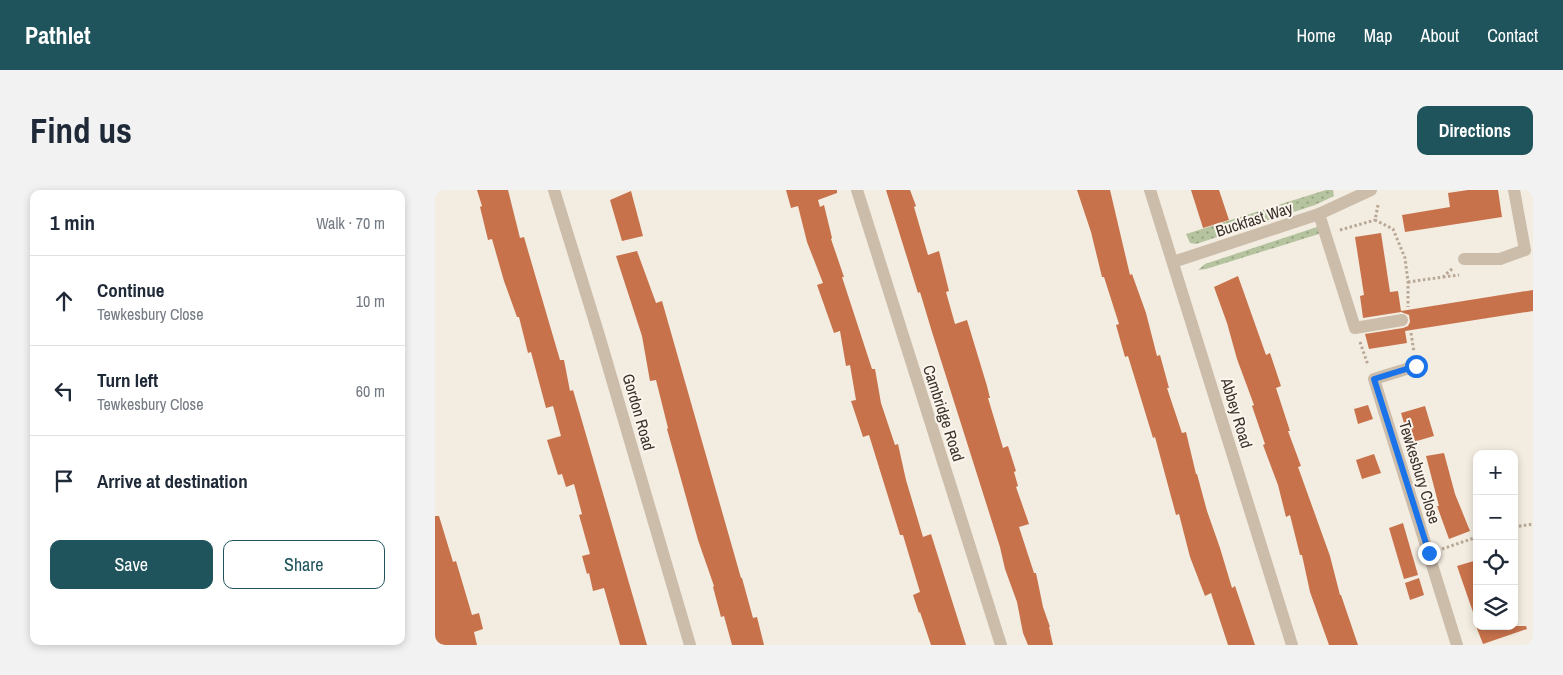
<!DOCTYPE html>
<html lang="en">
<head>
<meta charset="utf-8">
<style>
  body { margin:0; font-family:"Archivo Narrow",sans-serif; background:#f2f2f3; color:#1f2937 }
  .controls { position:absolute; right:15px; bottom:15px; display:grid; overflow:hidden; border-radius:10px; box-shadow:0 2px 8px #0003 }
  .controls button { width:45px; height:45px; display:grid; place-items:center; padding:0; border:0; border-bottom:1px solid #e0e1e3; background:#fff; color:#1f2937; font:25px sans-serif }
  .stop { position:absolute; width:15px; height:15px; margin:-11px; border:4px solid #1a73e8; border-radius:50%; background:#fff }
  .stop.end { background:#1a73e8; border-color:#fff; box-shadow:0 1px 5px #0008 }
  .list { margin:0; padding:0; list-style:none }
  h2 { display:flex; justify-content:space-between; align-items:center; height:65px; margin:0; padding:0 20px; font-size:21px }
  h2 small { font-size:16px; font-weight:400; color:#747a83 }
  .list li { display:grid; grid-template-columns:32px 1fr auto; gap:15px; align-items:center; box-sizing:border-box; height:90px; padding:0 20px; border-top:1px solid #e0e1e3 }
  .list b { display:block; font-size:19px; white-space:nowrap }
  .list p { margin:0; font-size:16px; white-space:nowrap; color:#747a83 }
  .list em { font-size:16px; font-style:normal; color:#747a83 }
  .actions { display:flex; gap:10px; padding:15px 20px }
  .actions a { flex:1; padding:11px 0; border:1px solid #1f545c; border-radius:10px; text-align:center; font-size:18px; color:#1f545c }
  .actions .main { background:#1f545c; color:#fff }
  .icon { flex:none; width:28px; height:28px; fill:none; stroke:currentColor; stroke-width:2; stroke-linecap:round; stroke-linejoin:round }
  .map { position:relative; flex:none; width:1098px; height:455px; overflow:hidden; border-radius:10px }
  header { display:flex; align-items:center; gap:30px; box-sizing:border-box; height:70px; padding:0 25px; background:#1f545c; color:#fff }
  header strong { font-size:24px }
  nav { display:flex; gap:28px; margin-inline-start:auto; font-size:18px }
  .intro { display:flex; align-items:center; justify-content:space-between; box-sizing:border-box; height:120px; padding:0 30px }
  h1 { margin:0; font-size:35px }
  .button { padding:12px 22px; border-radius:10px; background:#1f545c; color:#fff; font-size:18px; font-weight:700 }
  main { display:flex; gap:30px; padding:0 30px }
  aside { flex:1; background:#fff; border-radius:10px; box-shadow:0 2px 8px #0003 }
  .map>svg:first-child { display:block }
  .grass { fill:url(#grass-dots) }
  .building { fill:#c7724b }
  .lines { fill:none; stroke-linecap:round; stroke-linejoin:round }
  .path { stroke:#b8a795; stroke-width:3; stroke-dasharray:2.5 2.5; stroke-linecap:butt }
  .minor { stroke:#ccbdab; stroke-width:12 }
  .route { stroke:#1a73e8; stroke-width:6 }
  .labels { text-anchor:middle; stroke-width:4; stroke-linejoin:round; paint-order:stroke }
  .street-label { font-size:16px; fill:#3a312b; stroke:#fbf5ed }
</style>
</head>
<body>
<header>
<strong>Pathlet</strong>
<nav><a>Home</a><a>Map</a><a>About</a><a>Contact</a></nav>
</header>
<div class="intro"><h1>Find us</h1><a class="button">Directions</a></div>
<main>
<aside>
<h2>1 min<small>Walk · 70 m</small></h2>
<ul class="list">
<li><svg class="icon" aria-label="ahead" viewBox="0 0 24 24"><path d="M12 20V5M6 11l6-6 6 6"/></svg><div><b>Continue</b><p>Tewkesbury Close</p></div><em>10 m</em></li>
<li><svg class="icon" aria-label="left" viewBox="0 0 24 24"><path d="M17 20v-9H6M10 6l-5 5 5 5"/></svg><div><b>Turn left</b><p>Tewkesbury Close</p></div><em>60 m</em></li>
<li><svg class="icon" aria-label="arrive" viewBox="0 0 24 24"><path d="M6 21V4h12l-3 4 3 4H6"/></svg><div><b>Arrive at destination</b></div></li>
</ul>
<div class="actions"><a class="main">Save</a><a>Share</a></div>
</aside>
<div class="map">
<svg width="1098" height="455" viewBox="0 0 1098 455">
  <defs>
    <pattern id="grass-dots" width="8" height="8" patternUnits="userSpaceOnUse" patternTransform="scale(1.25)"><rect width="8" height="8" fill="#b5c39f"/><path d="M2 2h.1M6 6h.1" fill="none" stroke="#949f82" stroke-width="1.8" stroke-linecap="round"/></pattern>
  </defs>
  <rect width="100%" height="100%" fill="#f3ece0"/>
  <!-- grass -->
  <g class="grass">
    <path d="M891,0H898L899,6L880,15L761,54L755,53L751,44Z"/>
    <path d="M885,36L887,43L771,79L763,80L770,74Z"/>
  </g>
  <!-- building -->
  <g class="building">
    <path d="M42,0H73L85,48L89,47L125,170H129L135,201L138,200L212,455H185L169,398L158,401L154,383L152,384L147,366L155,364L144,325L147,324L139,294L131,297L127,284L123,285L112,250L126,246L118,216L111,218L96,162L93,163L84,127H82L69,91L57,49L53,50L45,17L47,16Z"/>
    <path d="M351,0H402V3L383,10L385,17L389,15L397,48L396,49L409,87H407L437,179H440L446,213L460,255L463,254L471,290L488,347L496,344L531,455H496L485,422L484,423L478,405L485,402L468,345H465L434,245L428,247L416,211L421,210L415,175L411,176L405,141L399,143L382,95L388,93L372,52L363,16L356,18Z"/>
    <path d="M451,0H475L481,16L479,17L493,65L504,61L514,101L511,102L520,134L532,130L552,196L555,208H553L568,258L573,256L581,281L579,282L583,296L581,297L594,334L584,337L599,383H601L608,417L615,437H614L618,455H593L588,443L582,412L570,379L565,357L497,142L485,102L483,103Z"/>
    <path d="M642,0H675L695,85L697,84L711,123L722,166L725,165L734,198H732L747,243L751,242L761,284H762L772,321L785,358L797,398L800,396L820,455H793L776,403L770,406L755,367L744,324L741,325L720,247L718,248L693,166L690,167L681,135L684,134L669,87H667L656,42Z"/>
    <path d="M756,0H784L794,30L768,38Z"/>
    <path d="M1033,0H1063L1067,27L970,42L967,25L1015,17L1013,3Z"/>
    <path d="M196,1L208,46L187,51L175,10Z"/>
    <path d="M946,43L955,102L963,101L966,121L1098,100V121L970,141L972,153L934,159L930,144L968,138L973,136L975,132L974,125L966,122L928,128L925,106L929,105L920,47Z"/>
    <path d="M202,61L221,113L227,111L306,388H307L318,428L322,427L329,455H297L289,426L286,427L278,397L279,396L263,350L232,239L233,238L221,190L215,191L207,146L181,66Z"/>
    <path d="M803,86L831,165L835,163L846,196L841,198L855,241H853L866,276L863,277L895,366L905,405H906L923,455H894L875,402L867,365H865L855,325L851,327L843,295L828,255L830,254L817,216L819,215L802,169L792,133L779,97Z"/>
    <path d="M933,215L938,229L923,234L919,219Z"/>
    <path d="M990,216L999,246L975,253L966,223Z"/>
    <path d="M1009,263L1020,304L1035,341L1014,349L1002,316H1004L991,266Z"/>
    <path d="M939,264L946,283L927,289L921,270Z"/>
    <path d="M0,326H4L18,372L21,371L37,425L44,423L48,439L39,442L42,455H2L0,449Z"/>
    <path d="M968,333L983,385L969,389L954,338Z"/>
    <path d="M1042,370V424L1039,425L1022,376Z"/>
    <path d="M984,388L989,405L975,410L970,393Z"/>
    <path d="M1041,436H1091L1092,439L1048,454Z"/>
  </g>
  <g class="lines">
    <!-- path -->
    <g class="path">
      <path d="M943,15L940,30L958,39L970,68L973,92V117"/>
      <path d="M905,40L940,30"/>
      <path d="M1008,87L1024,85"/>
      <path d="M973,92L1008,87L1018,78"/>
      <path d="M976,143L979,162"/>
      <path d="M925,152L933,175"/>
      <path d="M1079,337L1098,334"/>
      <path d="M1007,359L1042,347"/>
    </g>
    <!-- minor -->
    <g class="minor">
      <path d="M119,0L163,142L255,455"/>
      <path d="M422,0L566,455"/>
      <path d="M715,0L857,455"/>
      <path d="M884,24L920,138L967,130"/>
      <path d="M1029,69H1065L1090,60L1079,0"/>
      <path d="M738,72L884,24L936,0"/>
      <path d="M981,176L939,189L1022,455"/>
    </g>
  </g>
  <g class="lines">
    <!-- route -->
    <path class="route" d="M981,176L939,189L994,363"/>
  </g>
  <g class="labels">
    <!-- street labels -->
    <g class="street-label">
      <text transform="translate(819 29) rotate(-18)" y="6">Buckfast Way</text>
      <text transform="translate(204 222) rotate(74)" y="6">Gordon Road</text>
      <text transform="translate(509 223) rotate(72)" y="6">Cambridge Road</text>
      <text transform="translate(802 223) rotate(73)" y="6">Abbey Road</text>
      <text transform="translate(985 282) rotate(73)" y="6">Tewkesbury Close</text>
    </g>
  </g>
</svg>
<div class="controls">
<button>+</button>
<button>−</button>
<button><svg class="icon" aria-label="locate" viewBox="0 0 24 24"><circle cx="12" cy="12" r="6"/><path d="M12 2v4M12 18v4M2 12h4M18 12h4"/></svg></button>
<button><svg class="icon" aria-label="layers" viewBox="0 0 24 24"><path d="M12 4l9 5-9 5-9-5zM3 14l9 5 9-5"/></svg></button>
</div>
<div class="stop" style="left:981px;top:176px"></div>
<div class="stop end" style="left:994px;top:363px"></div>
</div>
</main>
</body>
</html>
